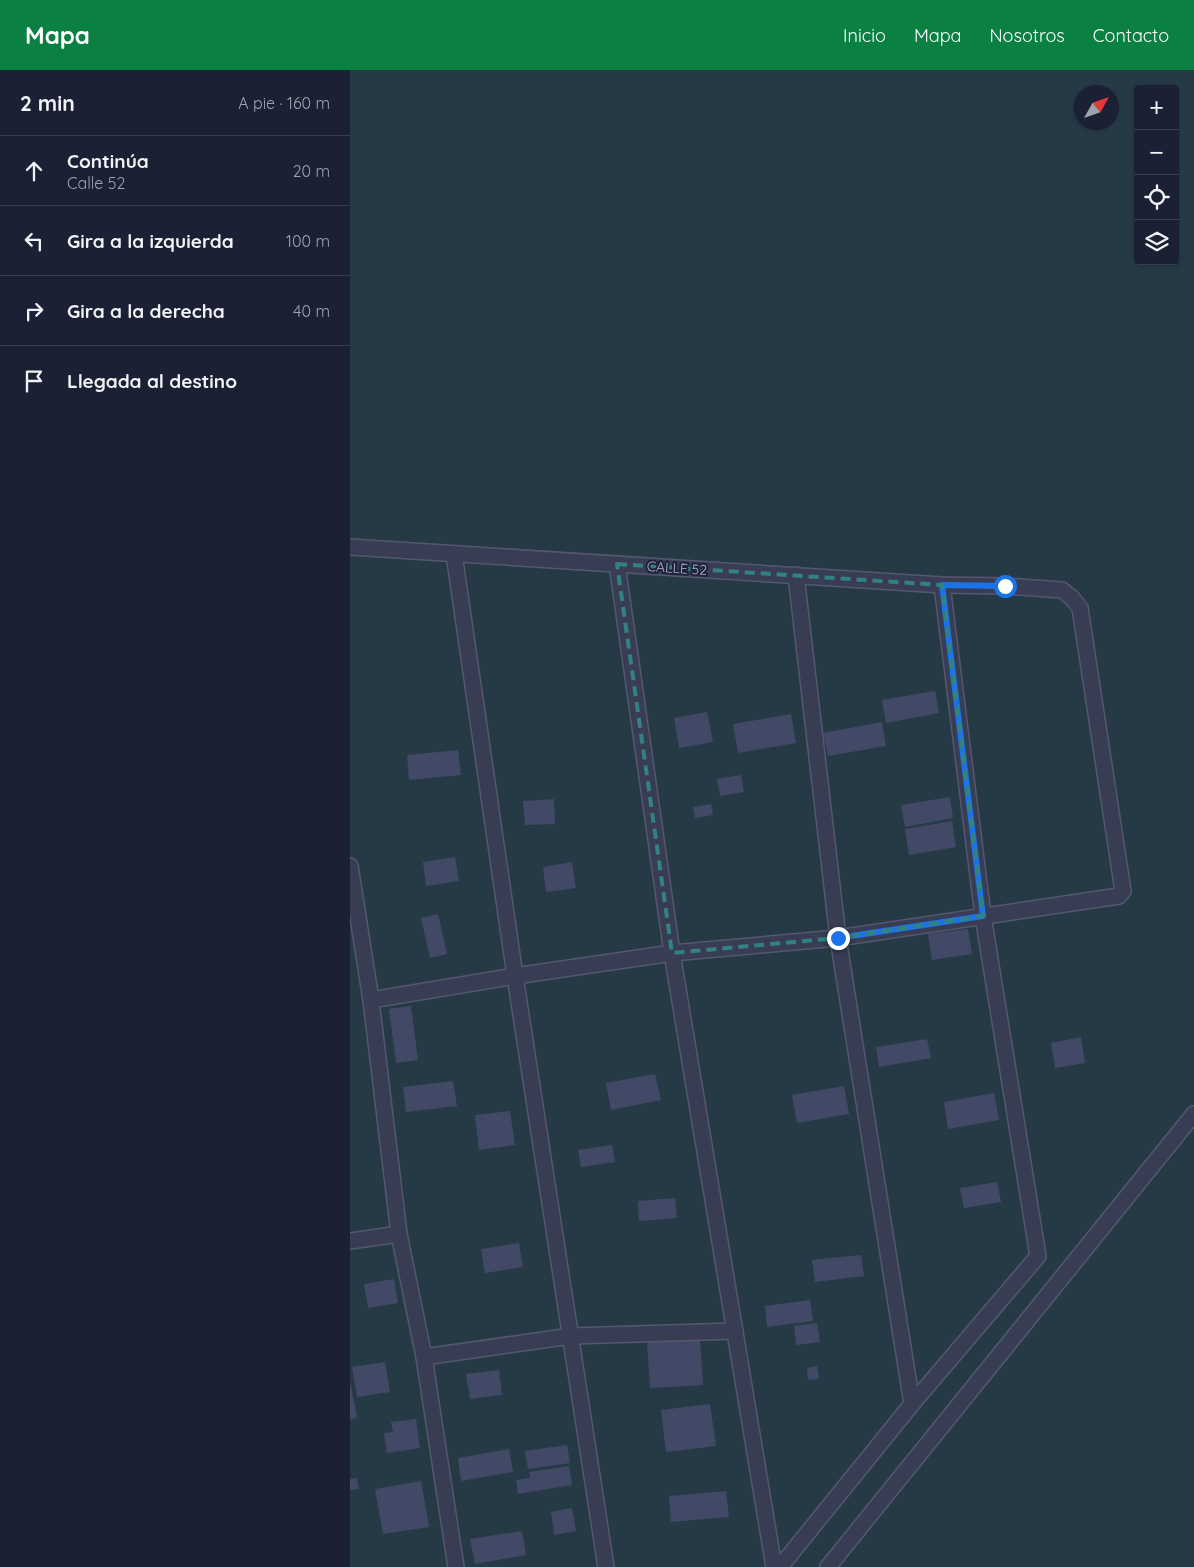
<!DOCTYPE html>
<html lang="es">
<head>
<meta charset="utf-8">
<style>
  body { margin:0; font-family:Quicksand,sans-serif; background:#282d40; color:#f1f3f6 }
  .controls { position:absolute; right:15px; top:15px; display:grid; overflow:hidden; border-radius:5px; box-shadow:0 1px 4px #0004 }
  .controls button { width:45px; height:45px; display:grid; place-items:center; padding:0; border:0; border-bottom:1px solid #393e4f; background:#1b2034; color:#f1f3f6; font:25px sans-serif }
  .compass { position:absolute; left:724px; top:15px; width:45px; height:45px; border-radius:50%; background:#1b2034; box-shadow:0 1px 4px #0004; rotate:50deg }
  .stop { position:absolute; width:15px; height:15px; margin:-11px; border:4px solid #1a73e8; border-radius:50%; background:#fff }
  .stop.end { background:#1a73e8; border-color:#fff; box-shadow:0 1px 5px #0008 }
  .list { margin:0; padding:0; list-style:none }
  h2 { display:flex; justify-content:space-between; align-items:center; height:65px; margin:0; padding:0 20px; font-size:21px }
  h2 small { font-size:16px; font-weight:400; color:#a0a3ac }
  .list li { display:grid; grid-template-columns:32px 1fr auto; gap:15px; align-items:center; box-sizing:border-box; height:70px; padding:0 20px; border-top:1px solid #393e4f }
  .list b { display:block; font-size:19px; white-space:nowrap }
  .list p { margin:0; font-size:16px; white-space:nowrap; color:#a0a3ac }
  .list em { font-size:16px; font-style:normal; color:#a0a3ac }
  .icon { flex:none; width:28px; height:28px; fill:none; stroke:currentColor; stroke-width:2; stroke-linecap:round; stroke-linejoin:round }
  .map { position:relative; flex:none; width:844px; height:1497px; overflow:hidden }
  header { display:flex; align-items:center; gap:30px; box-sizing:border-box; height:70px; padding:0 25px; background:#0b8043; color:#fff }
  header strong { font-size:24px }
  nav { display:flex; gap:28px; margin-inline-start:auto; font-size:18px }
  main { display:flex }
  aside { flex:1; background:#1b2034 }
  .map>svg:first-child { display:block }
  .green { fill:#263a46; fill-rule:evenodd }
  .building { fill:#424967 }
  .lines { fill:none; stroke-linecap:round; stroke-linejoin:round }
  .minor-casing { stroke:#54586f; stroke-width:18 }
  .minor { stroke:#383d54; stroke-width:15 }
  .route { stroke:#1a73e8; stroke-width:6 }
  .marked { fill:none; stroke:#308381; stroke-width:4; stroke-dasharray:10 6; stroke-linejoin:round }
  .labels { text-anchor:middle; stroke-width:4; stroke-linejoin:round; paint-order:stroke }
  .street-label { font-size:14px; fill:#b6b9ce; stroke:#1d223a }
</style>
</head>
<body>
<header>
<strong>Mapa</strong>
<nav><a>Inicio</a><a>Mapa</a><a>Nosotros</a><a>Contacto</a></nav>
</header>
<main>
<aside>
<h2>2 min<small>A pie · 160 m</small></h2>
<ul class="list">
<li><svg class="icon" aria-label="ahead" viewBox="0 0 24 24"><path d="M12 20V5M6 11l6-6 6 6"/></svg><div><b>Continúa</b><p>Calle 52</p></div><em>20 m</em></li>
<li><svg class="icon" aria-label="left" viewBox="0 0 24 24"><path d="M17 20v-9H6M10 6l-5 5 5 5"/></svg><div><b>Gira a la izquierda</b></div><em>100 m</em></li>
<li><svg class="icon" aria-label="right" viewBox="0 0 24 24"><path d="M7 20v-9h11M14 6l5 5-5 5"/></svg><div><b>Gira a la derecha</b></div><em>40 m</em></li>
<li><svg class="icon" aria-label="arrive" viewBox="0 0 24 24"><path d="M6 21V4h12l-3 4 3 4H6"/></svg><div><b>Llegada al destino</b></div></li>
</ul>
</aside>
<div class="map">
<svg width="844" height="1497" viewBox="0 0 844 1497">
  <rect width="100%" height="100%" fill="#242a45"/>
  <!-- green -->
  <path class="green" d="M0,0H844V1497H0ZM788,19H825V191H788ZM732,22H762V52H732Z"/>
  <!-- building -->
  <g class="building">
    <path d="M585,621L589,643L536,653L532,630Z"/>
    <path d="M357,642L363,672L329,678L324,648Z"/>
    <path d="M441,644L446,673L388,683L383,654Z"/>
    <path d="M532,652L536,676L478,686L473,663Z"/>
    <path d="M108,680L111,705L59,710L57,685Z"/>
    <path d="M391,705L394,722L370,726L367,709Z"/>
    <path d="M600,727L603,748L555,757L551,735Z"/>
    <path d="M204,729L205,754L175,755L173,731Z"/>
    <path d="M361,734L363,745L345,748L343,737Z"/>
    <path d="M602,751L606,777L559,785L555,759Z"/>
    <path d="M105,787L109,811L76,816L73,792Z"/>
    <path d="M222,792L226,818L196,822L193,797Z"/>
    <path d="M88,844L97,884L80,888L71,848Z"/>
    <path d="M618,859L622,884L582,890L578,864Z"/>
    <path d="M61,936L68,990L46,993L39,939Z"/>
    <path d="M731,967L735,993L705,998L701,973Z"/>
    <path d="M577,969L581,988L529,997L526,977Z"/>
    <path d="M305,1004L311,1030L261,1040L256,1013Z"/>
    <path d="M103,1011L107,1036L56,1042L53,1017Z"/>
    <path d="M494,1016L499,1044L447,1053L442,1025Z"/>
    <path d="M644,1023L649,1050L598,1059L594,1032Z"/>
    <path d="M160,1041L165,1075L129,1080L125,1045Z"/>
    <path d="M262,1075L265,1092L231,1097L228,1080Z"/>
    <path d="M647,1112L651,1132L614,1138L610,1118Z"/>
    <path d="M325,1128L327,1148L289,1151L288,1131Z"/>
    <path d="M169,1173L173,1197L135,1203L131,1179Z"/>
    <path d="M511,1185L514,1206L465,1212L462,1190Z"/>
    <path d="M44,1209L48,1233L18,1238L14,1214Z"/>
    <path d="M460,1230L463,1251L417,1257L415,1236Z"/>
    <path d="M467,1253L470,1272L446,1275L444,1256Z"/>
    <path d="M350,1269L353,1315L300,1318L297,1272Z"/>
    <path d="M35,1292L40,1322L7,1327L2,1297Z"/>
    <path d="M467,1296L469,1309L458,1310L457,1298Z"/>
    <path d="M149,1300L152,1325L120,1329L116,1304Z"/>
    <path d="M0,1310L7,1348L0,1350Z"/>
    <path d="M360,1334L366,1376L316,1382L311,1340Z"/>
    <path d="M66,1349L70,1378L37,1383L34,1363L43,1362L41,1352Z"/>
    <path d="M217,1375L220,1393L178,1399L175,1381Z"/>
    <path d="M159,1379L163,1402L111,1411L108,1388Z"/>
    <path d="M219,1396L222,1415L168,1424L166,1410L180,1408L179,1402Z"/>
    <path d="M7,1408L9,1419L0,1420V1409Z"/>
    <path d="M71,1411L79,1457L33,1464L25,1419Z"/>
    <path d="M376,1421L379,1447L321,1452L319,1426Z"/>
    <path d="M222,1438L226,1461L204,1465L201,1442Z"/>
    <path d="M172,1461L176,1485L125,1494L120,1469Z"/>
  </g>
  <g class="lines">
    <defs>
      <g id="minor">
        <path d="M0,477L592,515L655,516L712,520L722,528L730,538L773,821L769,826L488,868L322,883L165,906L21,930"/>
        <path d="M104,484L165,906L256,1497"/>
        <path d="M267,494L322,883L424,1497"/>
        <path d="M446,505L488,868L562,1334"/>
        <path d="M0,796L21,930L49,1164L74,1287L106,1497"/>
        <path d="M0,1171L49,1164"/>
        <path d="M74,1287L221,1266L385,1261"/>
        <path d="M430,1497L562,1334L688,1186L633,846L592,515"/>
        <path d="M478,1497L844,1044"/>
      </g>
    </defs>
    <!-- minor casing -->
    <use href="#minor" class="minor-casing"/>
    <!-- minor -->
    <use href="#minor" class="minor"/>
  </g>
  <g class="lines">
    <!-- route -->
    <path class="route" d="M488,868L633,846L592,515L655,516"/>
  </g>
  <!-- marked area -->
  <path class="marked" d="M267,494L592,515L633,846L488,868L322,883Z"/>
  <g class="labels">
    <!-- street labels -->
    <g class="street-label">
      <text transform="translate(327 498) rotate(4)" y="5">CALLE 52</text>
    </g>
  </g>
</svg>
<div class="controls">
<button>+</button>
<button>−</button>
<button><svg class="icon" aria-label="locate" viewBox="0 0 24 24"><circle cx="12" cy="12" r="6"/><path d="M12 2v4M12 18v4M2 12h4M18 12h4"/></svg></button>
<button><svg class="icon" aria-label="layers" viewBox="0 0 24 24"><path d="M12 4l9 5-9 5-9-5zM3 14l9 5 9-5"/></svg></button>
</div>
<svg class="compass" viewBox="-18 -18 36 36"><path d="M0-13l5 13h-10z" fill="#e53935"/><path d="M0 13l5-13h-10z" fill="#a0a3ac"/></svg>
<div class="stop" style="left:655px;top:516px"></div>
<div class="stop end" style="left:488px;top:868px"></div>
</div>
</main>
</body>
</html>
